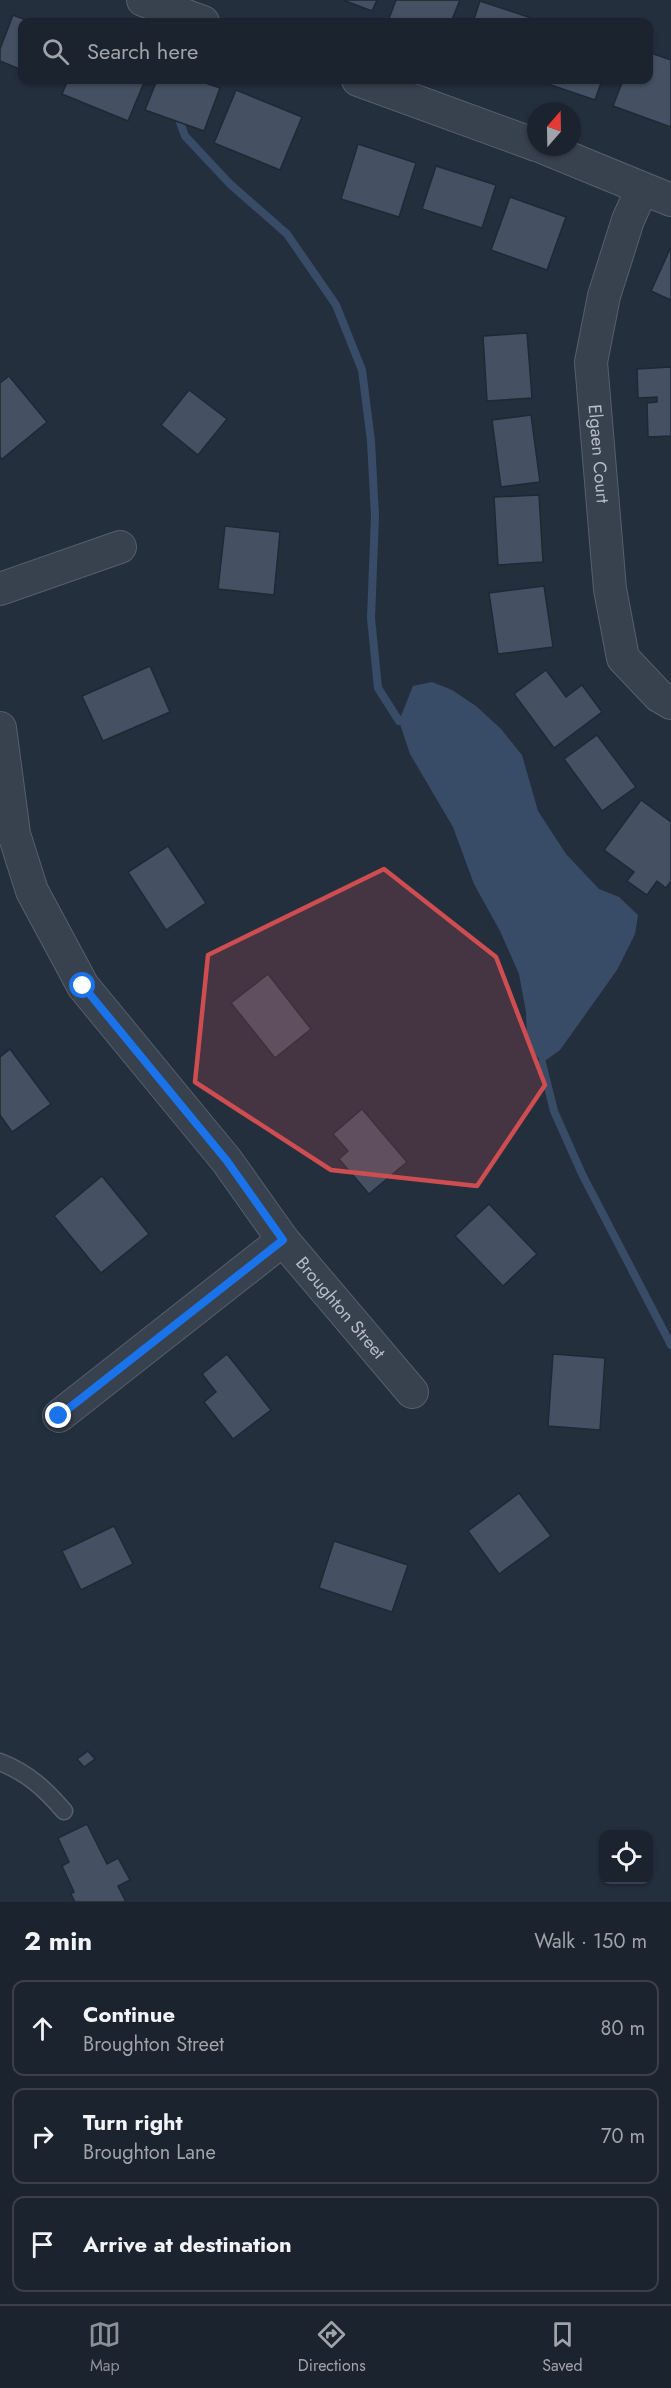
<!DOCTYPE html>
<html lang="en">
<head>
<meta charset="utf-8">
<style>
  body { margin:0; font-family:Jost,sans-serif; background:#242b36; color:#f1f3f6 }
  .controls { position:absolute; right:18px; bottom:18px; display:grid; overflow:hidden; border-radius:12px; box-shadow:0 2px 4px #0004 }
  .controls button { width:54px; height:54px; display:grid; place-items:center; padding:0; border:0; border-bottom:2px solid #39404a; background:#1b232e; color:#f1f3f6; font:30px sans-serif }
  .compass { position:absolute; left:527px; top:102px; width:54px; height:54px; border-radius:50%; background:#1b232e; box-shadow:0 2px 4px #0004; rotate:20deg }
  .stop { position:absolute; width:18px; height:18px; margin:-14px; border:4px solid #1a73e8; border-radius:50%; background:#fff }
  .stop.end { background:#1a73e8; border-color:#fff; box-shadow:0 2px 6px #0008 }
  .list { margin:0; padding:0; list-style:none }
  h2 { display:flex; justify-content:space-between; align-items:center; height:78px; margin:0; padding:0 24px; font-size:26px }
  h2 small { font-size:20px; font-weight:400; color:#a0a4aa }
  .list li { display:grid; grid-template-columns:39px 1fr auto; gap:18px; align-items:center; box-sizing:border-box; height:96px; margin:0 12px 12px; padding:0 12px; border:2px solid #39404a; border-radius:12px }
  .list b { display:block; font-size:22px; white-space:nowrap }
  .list p { margin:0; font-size:20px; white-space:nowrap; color:#a0a4aa }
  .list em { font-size:20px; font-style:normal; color:#a0a4aa }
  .icon { flex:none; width:33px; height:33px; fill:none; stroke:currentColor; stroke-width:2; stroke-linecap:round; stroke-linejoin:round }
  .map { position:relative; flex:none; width:671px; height:1902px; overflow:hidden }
  .search { position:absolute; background:#1b232e; box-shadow:0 2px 4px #0004; left:18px; right:18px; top:18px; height:66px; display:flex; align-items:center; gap:15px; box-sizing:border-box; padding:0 21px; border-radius:12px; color:#a0a4aa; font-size:22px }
  .sheet { height:402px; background:#1b232e }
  nav { display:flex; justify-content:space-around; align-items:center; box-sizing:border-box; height:84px; border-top:2px solid #39404a; background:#1b232e; font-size:16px; color:#a0a4aa }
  nav a { display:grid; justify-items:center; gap:3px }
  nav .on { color:#8c9099 }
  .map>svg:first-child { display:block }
  .water { fill:#394c67 }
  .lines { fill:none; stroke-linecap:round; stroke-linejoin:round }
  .stream { stroke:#394c67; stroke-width:8 }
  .building { fill:#455162; stroke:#1f2835; stroke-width:1.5 }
  .service-casing { stroke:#565f6c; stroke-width:19 }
  .minor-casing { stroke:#565f6c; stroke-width:34 }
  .service { stroke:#38414e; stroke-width:16 }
  .minor { stroke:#38414e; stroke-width:32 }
  .route { stroke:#1a73e8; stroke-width:8 }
  .marked { fill:#ce4d50; fill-opacity:0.2; stroke:#ce4d50; stroke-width:4.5; stroke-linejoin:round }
  .labels { text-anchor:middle; stroke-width:6; stroke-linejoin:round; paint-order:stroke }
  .street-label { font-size:18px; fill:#b4bcc9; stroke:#1d2633 }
</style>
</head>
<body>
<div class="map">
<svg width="671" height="1902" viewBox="0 0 671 1902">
  <rect width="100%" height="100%" fill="#242f3e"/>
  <!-- water -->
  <path class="water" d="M432,682L452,690L476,706L501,729L522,755L538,811L566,854L599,889L619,897L638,915L635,934L617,970L560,1050L542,1063L527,1044L526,1012L519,974L500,931L474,884L453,827L410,754L399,721L413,686Z"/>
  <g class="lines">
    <!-- stream -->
    <g class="stream">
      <path d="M177,114L185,136L230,184L287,234L336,305L362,370L371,441L375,516L371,618L378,688L399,721"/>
      <path d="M542,1063L554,1111L582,1174L671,1345"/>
    </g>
  </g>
  <!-- building -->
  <g class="building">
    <path d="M343,0H377L372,11Z"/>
    <path d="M396,0H460L451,22H392L388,21Z"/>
    <path d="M480,1L540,21L539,22H473Z"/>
    <path d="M13,15L31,22H22V70L0,61V49Z"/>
    <path d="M648,52L671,60V127L613,106L623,80H648Z"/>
    <path d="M68,80H145L128,121L62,94Z"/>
    <path d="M157,80H197L220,88L204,131L145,110Z"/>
    <path d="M546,80H602L595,100L545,83Z"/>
    <path d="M236,90L302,117L280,170L214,143Z"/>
    <path d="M358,144L416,163L399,217L341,199Z"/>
    <path d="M436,166L496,185L482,228L422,209Z"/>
    <path d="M510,197L566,217L547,270L491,250Z"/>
    <path d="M670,249L671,250V300L651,291Z"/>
    <path d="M527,333L532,398L487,401L483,336Z"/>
    <path d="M671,367V436L648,437L647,403L657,402V397L638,398L637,369Z"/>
    <path d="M9,376L47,422L2,459L0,457V383Z"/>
    <path d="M189,390L227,419L198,455L161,425Z"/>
    <path d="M531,415L540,482L501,487L492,420Z"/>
    <path d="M539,495L543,562L498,565L494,497Z"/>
    <path d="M225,526L280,532L274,595L218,589Z"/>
    <path d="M544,586L553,647L498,654L489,593Z"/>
    <path d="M150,666L170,712L103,741L82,696Z"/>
    <path d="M546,670L566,697L582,685L602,712L554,748L514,694Z"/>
    <path d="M597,735L636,787L602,811L564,759Z"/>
    <path d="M641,800L671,822V881L666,888L657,881L647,895L627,881L634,872L604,850Z"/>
    <path d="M168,846L206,903L166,930L128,872Z"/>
    <path d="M268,974L311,1029L275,1058L231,1003Z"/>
    <path d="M10,1049L51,1104L12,1132L0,1115V1057Z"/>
    <path d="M362,1109L407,1162L369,1194L339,1159L348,1151L333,1134Z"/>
    <path d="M102,1176L149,1234L101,1273L54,1216Z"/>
    <path d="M489,1204L537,1254L503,1286L455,1236Z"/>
    <path d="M227,1354L271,1410L233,1439L204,1402L216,1392L202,1374Z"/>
    <path d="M553,1354L605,1358L600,1430L548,1426Z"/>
    <path d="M519,1493L551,1536L499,1574L468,1531Z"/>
    <path d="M114,1526L133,1564L81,1590L62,1551Z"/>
    <path d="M334,1541L408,1565L392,1612L319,1588Z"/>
    <path d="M88,1751L95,1759L84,1767L77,1759Z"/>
    <path d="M87,1824L107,1864L118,1858L130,1880L118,1886L126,1902H75L71,1894L74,1892L62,1866L69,1862L58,1838Z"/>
  </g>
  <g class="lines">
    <defs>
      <path id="service" d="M0,1762C28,1773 45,1789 64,1811"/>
      <g id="minor">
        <path d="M143,0L203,22"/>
        <path d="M358,80L536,145"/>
        <path d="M542,147L671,200"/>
        <path id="s1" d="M642,189L628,220L604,296L591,362L610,589L623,658L659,696L671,703"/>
        <path d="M0,589L120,547"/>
        <path id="s2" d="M0,728L14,834L32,891L83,986L227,1161L283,1240L412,1392"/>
        <path d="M59,1416L283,1240"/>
      </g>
    </defs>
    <!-- service casing -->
    <use href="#service" class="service-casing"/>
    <!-- minor casing -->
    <use href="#minor" class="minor-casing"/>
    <!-- service -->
    <use href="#service" class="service"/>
    <!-- minor -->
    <use href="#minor" class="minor"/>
  </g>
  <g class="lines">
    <!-- route -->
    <path class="route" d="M59,1416L283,1240L227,1161L83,986"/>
  </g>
  <!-- marked area -->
  <path class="marked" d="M384,869L496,957L545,1085L477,1186L331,1170L195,1082L208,955Z"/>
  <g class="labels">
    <!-- street labels -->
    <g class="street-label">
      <text dy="6" stroke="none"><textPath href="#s1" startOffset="273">Elgaen Court</textPath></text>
      <text dy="6" stroke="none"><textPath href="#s2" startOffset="687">Broughton Street</textPath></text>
    </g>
  </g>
</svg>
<div class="controls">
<button><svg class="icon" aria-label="locate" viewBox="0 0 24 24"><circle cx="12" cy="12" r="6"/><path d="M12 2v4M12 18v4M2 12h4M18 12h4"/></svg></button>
</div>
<svg class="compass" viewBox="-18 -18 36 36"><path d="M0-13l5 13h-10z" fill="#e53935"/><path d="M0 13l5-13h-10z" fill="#a0a4aa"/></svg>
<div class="stop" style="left:83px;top:986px"></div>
<div class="stop end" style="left:59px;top:1416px"></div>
<div class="search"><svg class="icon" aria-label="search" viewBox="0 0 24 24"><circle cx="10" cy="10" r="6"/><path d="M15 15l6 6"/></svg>Search here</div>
</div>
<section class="sheet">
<h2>2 min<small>Walk · 150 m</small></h2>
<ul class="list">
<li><svg class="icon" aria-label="ahead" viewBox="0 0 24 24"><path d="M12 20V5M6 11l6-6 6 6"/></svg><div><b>Continue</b><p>Broughton Street</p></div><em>80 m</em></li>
<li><svg class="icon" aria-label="right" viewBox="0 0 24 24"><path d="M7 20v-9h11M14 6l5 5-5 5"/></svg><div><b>Turn right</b><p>Broughton Lane</p></div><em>70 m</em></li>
<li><svg class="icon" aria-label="arrive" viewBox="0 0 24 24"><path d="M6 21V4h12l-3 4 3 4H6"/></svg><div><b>Arrive at destination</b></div></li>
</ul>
</section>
<nav>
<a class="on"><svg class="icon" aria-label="map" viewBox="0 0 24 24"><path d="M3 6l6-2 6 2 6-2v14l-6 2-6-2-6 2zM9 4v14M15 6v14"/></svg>Map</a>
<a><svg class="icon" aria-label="directions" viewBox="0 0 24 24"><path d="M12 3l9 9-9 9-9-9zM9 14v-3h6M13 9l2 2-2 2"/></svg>Directions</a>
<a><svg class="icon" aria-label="saved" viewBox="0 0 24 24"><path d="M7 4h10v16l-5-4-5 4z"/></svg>Saved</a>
</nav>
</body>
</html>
